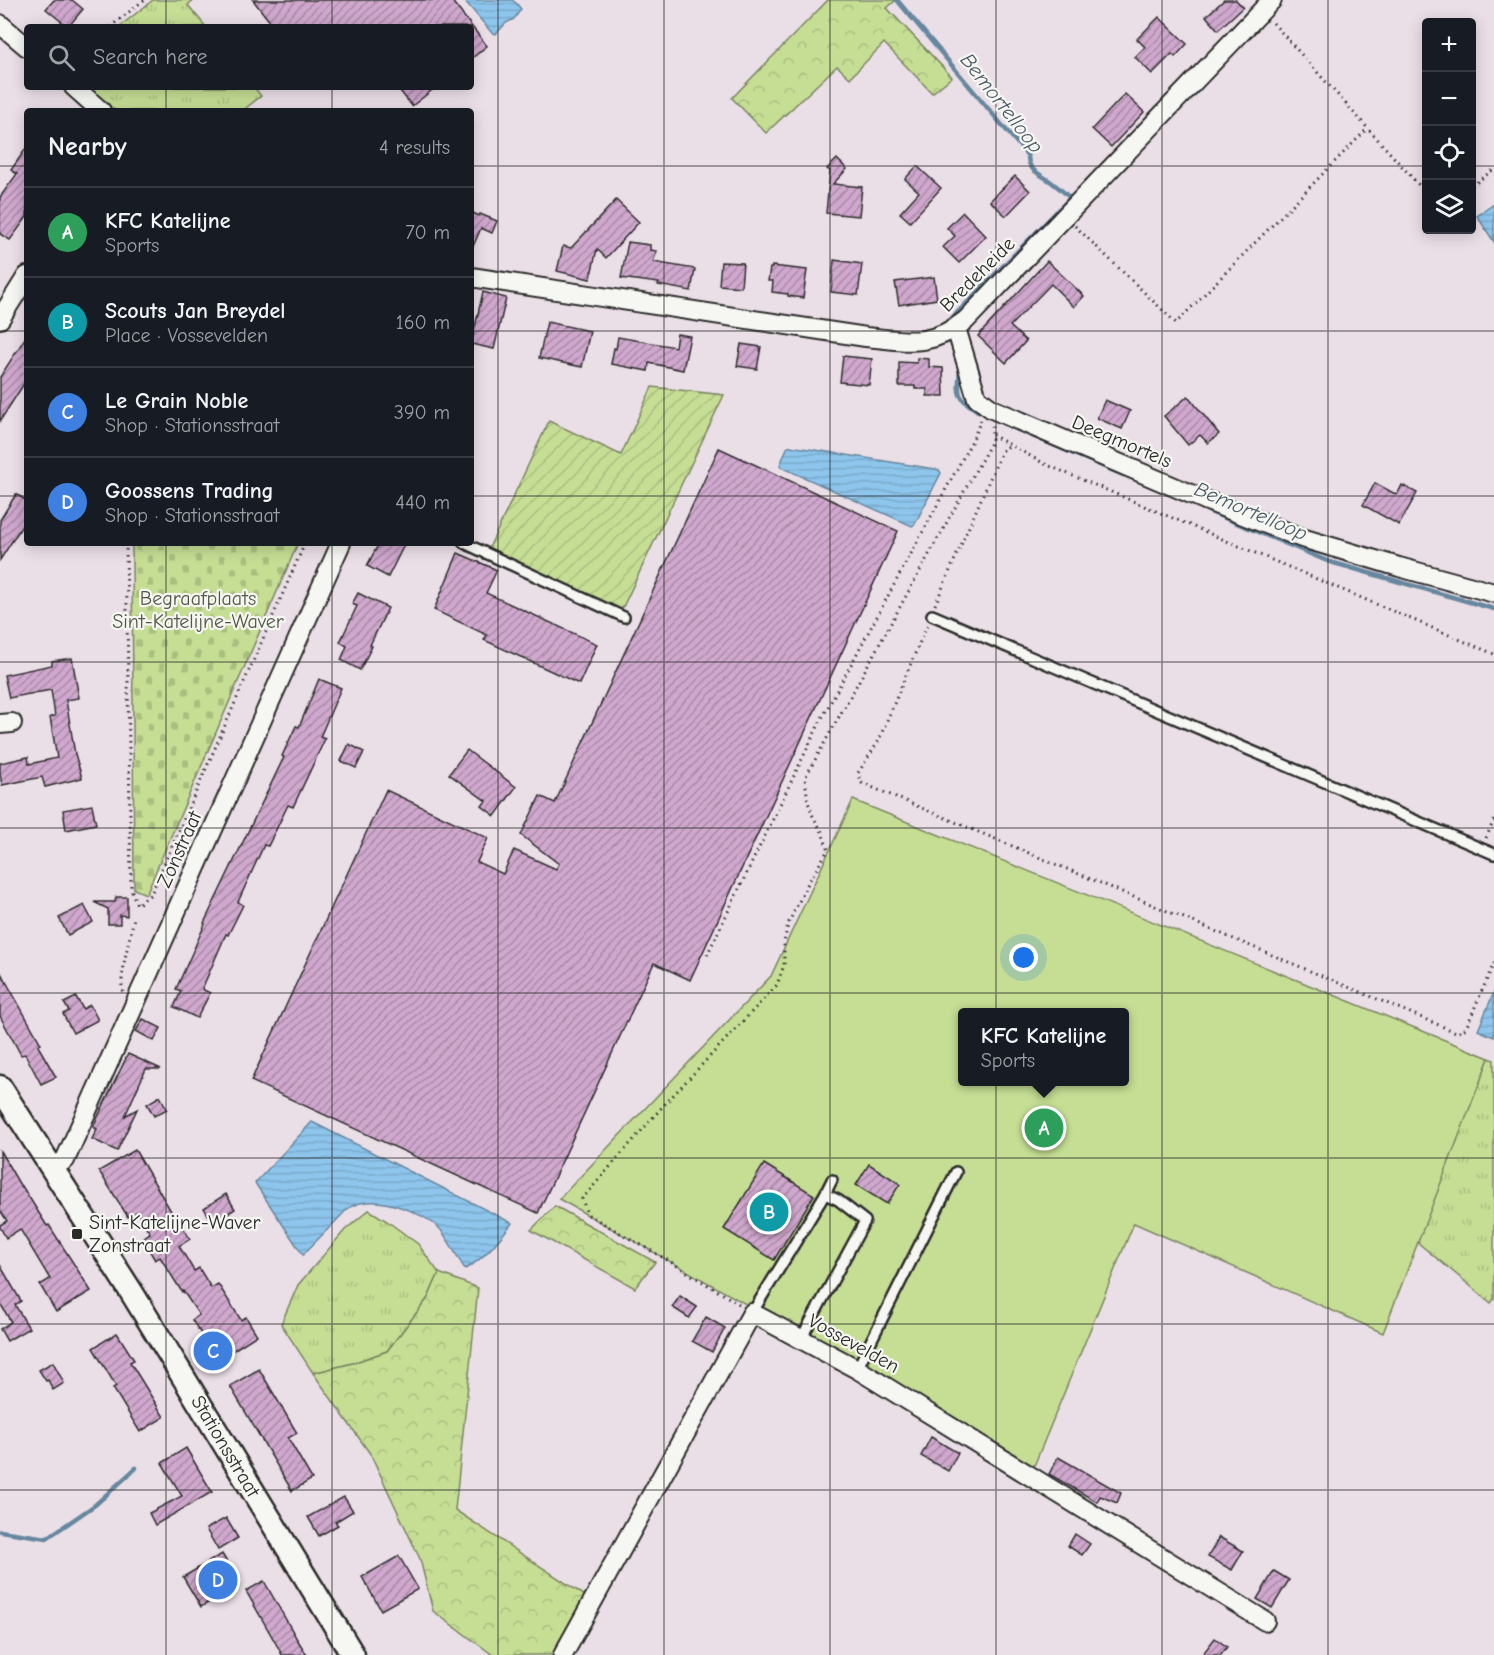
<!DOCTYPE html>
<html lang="en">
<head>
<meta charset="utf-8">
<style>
  body { margin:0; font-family:"Comic Neue",sans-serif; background:#242831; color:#f1f3f6 }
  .controls { position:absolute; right:18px; top:18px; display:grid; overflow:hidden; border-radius:6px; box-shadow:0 3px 15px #0003 }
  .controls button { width:54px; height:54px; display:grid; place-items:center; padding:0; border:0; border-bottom:2px solid #363941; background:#171b24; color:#f1f3f6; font:30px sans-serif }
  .you { position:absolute; left:1024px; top:958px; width:21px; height:21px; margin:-15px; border:4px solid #fff; border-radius:50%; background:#1a73e8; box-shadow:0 0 0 9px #1a73e833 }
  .badge { display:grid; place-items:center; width:39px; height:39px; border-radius:50%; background:#1a73e8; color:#fff; font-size:20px; font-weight:700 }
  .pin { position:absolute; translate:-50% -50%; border:3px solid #fff; box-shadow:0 2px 6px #0006 }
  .popup { position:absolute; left:958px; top:1008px; width:171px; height:78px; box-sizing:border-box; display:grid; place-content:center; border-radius:6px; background:#171b24; filter:drop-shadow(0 2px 4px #0005); font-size:20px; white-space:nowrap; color:#9ea1a6 }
  .popup b { font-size:22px; color:#f1f3f6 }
  .popup::after { content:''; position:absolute; left:50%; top:100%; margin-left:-12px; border:12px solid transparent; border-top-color:#171b24 }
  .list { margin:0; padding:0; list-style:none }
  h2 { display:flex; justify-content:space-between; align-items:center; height:78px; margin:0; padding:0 24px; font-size:26px }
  h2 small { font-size:20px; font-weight:400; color:#9ea1a6 }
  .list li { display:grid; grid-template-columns:39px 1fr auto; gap:18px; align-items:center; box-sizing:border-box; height:90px; padding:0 24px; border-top:2px solid #363941 }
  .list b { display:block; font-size:22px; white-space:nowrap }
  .list p { margin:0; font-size:20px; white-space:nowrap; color:#9ea1a6 }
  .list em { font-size:20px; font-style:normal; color:#9ea1a6 }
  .icon { flex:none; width:33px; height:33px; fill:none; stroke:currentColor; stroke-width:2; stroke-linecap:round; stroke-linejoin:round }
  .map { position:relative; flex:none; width:1494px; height:1655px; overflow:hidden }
  .search { position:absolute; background:#171b24; box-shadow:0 3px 15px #0003; left:24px; top:24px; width:450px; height:66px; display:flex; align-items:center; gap:15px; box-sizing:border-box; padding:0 21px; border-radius:6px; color:#9ea1a6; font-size:22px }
  .panel { position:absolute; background:#171b24; box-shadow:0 3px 15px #0003; left:24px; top:108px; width:450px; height:438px; border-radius:6px }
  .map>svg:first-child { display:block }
  .grass { fill:url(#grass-tufts); stroke:#788460; stroke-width:1.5 }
  .forest { fill:url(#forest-crowns); stroke:#788460; stroke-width:1.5 }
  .cemetery { fill:url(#cemetery-stones); stroke:#788460; stroke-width:1.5 }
  .garden { fill:url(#garden-furrows); stroke:#788460; stroke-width:1.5 }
  .pitch { fill:#c5de94; stroke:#788460; stroke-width:1.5; fill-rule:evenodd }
  .water { fill:url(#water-rules); stroke:#66879f; stroke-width:1.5 }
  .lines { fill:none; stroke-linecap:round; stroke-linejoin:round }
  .stream { stroke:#66879f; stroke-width:4.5 }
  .building { fill:url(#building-hatch); stroke:#2b2b2b; stroke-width:1.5 }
  .service-casing { stroke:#2b2b2b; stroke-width:14 }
  .minor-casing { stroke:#2b2b2b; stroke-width:22 }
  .tertiary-casing { stroke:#2b2b2b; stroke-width:27 }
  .path { stroke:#2b2b2b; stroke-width:3; stroke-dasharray:1.5 4.5; stroke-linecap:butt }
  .service { stroke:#f6f6f2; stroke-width:9 }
  .minor { stroke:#f6f6f2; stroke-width:18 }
  .tertiary { stroke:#f6f6f2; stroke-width:22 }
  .grid { fill:none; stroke:#2b2b2b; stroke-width:1.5; stroke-opacity:0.55 }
  .poi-dot { fill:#2b2b2b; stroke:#f6f6f2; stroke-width:2 }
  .labels { text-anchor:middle; stroke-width:4.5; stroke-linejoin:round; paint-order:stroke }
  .street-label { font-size:20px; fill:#2b2b2b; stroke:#f6f6f2 }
  .park-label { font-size:20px; fill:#525845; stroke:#f6f6f2 }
  .poi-label { font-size:20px; fill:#2b2b2b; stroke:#f6f6f2; text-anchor:start }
  .water-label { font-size:21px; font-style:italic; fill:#485965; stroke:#f6f6f2 }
</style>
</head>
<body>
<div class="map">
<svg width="1494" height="1655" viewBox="0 0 1494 1655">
  <defs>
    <pattern id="grass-tufts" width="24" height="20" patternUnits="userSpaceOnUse" patternTransform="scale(1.5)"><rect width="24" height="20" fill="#c5de94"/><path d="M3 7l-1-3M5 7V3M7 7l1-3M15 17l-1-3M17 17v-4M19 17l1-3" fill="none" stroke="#a9bf80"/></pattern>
    <pattern id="forest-crowns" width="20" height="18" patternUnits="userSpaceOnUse" patternTransform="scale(1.5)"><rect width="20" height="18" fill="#c5de94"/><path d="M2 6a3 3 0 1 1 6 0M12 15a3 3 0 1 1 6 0" fill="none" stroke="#a9bf80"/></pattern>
    <pattern id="cemetery-stones" width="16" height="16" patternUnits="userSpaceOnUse" patternTransform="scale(1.5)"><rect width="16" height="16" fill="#c5de94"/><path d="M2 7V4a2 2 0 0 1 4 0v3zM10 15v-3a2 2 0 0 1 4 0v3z" fill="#a9bf80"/></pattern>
    <pattern id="garden-furrows" width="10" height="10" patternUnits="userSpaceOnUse" patternTransform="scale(1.5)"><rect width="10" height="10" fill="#c5de94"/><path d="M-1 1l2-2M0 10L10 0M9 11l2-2" fill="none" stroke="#a9bf80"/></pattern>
    <pattern id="water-rules" width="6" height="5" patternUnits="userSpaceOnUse" patternTransform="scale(1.5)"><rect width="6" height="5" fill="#8dc5ec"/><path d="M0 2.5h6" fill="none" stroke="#7aa9cb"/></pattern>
    <pattern id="building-hatch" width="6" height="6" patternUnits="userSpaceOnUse" patternTransform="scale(1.5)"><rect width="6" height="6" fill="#d0a8ce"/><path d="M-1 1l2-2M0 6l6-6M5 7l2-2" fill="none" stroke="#a989a7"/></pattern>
  </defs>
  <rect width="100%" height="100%" fill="#ebdfe7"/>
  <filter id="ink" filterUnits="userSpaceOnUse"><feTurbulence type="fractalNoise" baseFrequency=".0167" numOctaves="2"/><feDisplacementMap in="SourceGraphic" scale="12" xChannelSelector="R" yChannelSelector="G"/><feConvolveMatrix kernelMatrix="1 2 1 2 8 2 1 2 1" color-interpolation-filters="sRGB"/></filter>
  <g filter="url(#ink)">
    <!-- grass -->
    <g class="grass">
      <path d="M153,0H193L188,5L206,27H119Z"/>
      <path d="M86,87H254L261,96L242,111H116Z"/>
      <path d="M1489,1058L1494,1060V1299L1491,1303L1417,1242Z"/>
      <path d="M369,1210L387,1221L418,1244L439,1273L428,1298L387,1351L353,1363L313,1373L281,1324L298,1285L345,1230Z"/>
    </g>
    <!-- forest -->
    <g class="forest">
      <path d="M828,0H896L887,8L952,77L932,93L884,43L850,78L837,66L766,133L732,98Z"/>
      <path d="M555,1206L655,1262L635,1288L531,1230Z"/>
      <path d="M439,1273L478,1288L455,1510L590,1599L557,1655H493L433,1611L420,1559L371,1455L313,1373L353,1363L387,1351L428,1298Z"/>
    </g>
    <!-- cemetery -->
    <path class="cemetery" d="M132,543H298L146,894L134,889Z"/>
    <!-- garden -->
    <path class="garden" d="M652,387L724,395L621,611L489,548L549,421L621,455Z"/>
    <!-- pitch -->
    <path class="pitch" d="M853,800L1489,1058L1383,1333L1134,1223L1034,1466L559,1199L771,976ZM963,1012H1125V1082H963Z"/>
    <!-- water -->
    <g class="water">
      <path d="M464,0H512L516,3L521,9L514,19L506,23L496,34L492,33Z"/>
      <path d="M1494,204V242L1477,216Z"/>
      <path d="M790,446L935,469L939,470L941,473L915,524L912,526L781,467L780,465L787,448Z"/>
      <path d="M1494,992V1037L1478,1030Z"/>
      <path d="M312,1122L512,1223C499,1240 484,1259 465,1269C457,1257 448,1238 440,1229C422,1211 372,1192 349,1208C344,1212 340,1217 336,1221C325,1232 314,1243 303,1255L255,1183Z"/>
    </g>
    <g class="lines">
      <!-- stream -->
      <g class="stream">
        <path d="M897,0L1028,156C1028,171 1040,174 1050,181C1057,186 1064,192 1070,198L950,320"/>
        <path d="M960,369C958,393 955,397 978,411"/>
        <path d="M1002,423L1123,475"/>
        <path d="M1208,511L1327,561L1494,609"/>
        <path d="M0,1531L47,1538L95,1505L136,1468"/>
      </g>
    </g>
    <!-- building -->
    <g class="building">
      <path d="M54,0H72L83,9L68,27L46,9Z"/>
      <path d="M253,0H451L487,46L471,59V27H274Z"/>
      <path d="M1224,0H1236L1243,7L1218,30L1206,16Z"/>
      <path d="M1159,17L1187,44L1175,57L1172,54L1152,74L1135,57L1145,47L1137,39Z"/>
      <path d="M397,87H436L412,106Z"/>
      <path d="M1125,94L1144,112L1111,147L1092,129Z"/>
      <path d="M27,147V217L10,240L0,234V197L17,174L11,170Z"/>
      <path d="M837,159L847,169L833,184L862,187L859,216L826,213L830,171L827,169Z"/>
      <path d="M917,166L941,188L910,222L900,213L919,192L905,179Z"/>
      <path d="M1015,176L1030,191L1006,216L990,201Z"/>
      <path d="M616,200L639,222L606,258L597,249L590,279L557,271L563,246L571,248Z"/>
      <path d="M471,212L479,216L480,214L497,221L492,233L481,228L471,251Z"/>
      <path d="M963,212L986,236L959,263L943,247L955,236L947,228Z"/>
      <path d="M628,242L650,245V250L657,251L653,262L695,269L691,291L658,285L659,283L621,278Z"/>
      <path d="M834,260L862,264L858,295L831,292Z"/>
      <path d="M1047,261L1084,296L1074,307L1051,284L1010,326L1026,341L1006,363L978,336Z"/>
      <path d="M721,262L743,263L741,287L719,285Z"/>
      <path d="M772,266L807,270L803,298L788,296V294L772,292L773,281H768L770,268H772Z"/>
      <path d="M934,277L937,299L899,305L895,282Z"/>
      <path d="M483,292L506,298L494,349L471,344Z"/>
      <path d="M547,322L590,331L582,367L539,358Z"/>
      <path d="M677,334L690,336L683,370L649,363L648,371L611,364L614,348L616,349L618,337L675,347Z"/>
      <path d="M27,335V379L0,421V377Z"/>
      <path d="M741,344L761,347L757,369L737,366Z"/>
      <path d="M843,356L872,359L869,385L840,382Z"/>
      <path d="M917,358L929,359V367L943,368L944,396H927V389H915V386H899V362L917,363Z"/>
      <path d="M1188,396L1219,434L1208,443L1200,435L1188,445L1164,416Z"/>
      <path d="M1105,400L1130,411L1122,429L1097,418Z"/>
      <path d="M719,448L898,531L690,980L654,963L538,1213L251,1081L386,790L488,838L477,862L503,874L514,850L556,869L559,864L521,835L540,796L555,803Z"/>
      <path d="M1375,483L1397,495L1402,485L1417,493L1399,525L1363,505Z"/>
      <path d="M16,494L27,501V518L0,560V520Z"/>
      <path d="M379,543H405L388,577L367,566Z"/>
      <path d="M458,553L497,570L486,593L597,644L579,684L484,640L487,635L434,610Z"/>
      <path d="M358,593L388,608L370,645L372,646L360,670L341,660L347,646L340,642L357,606L352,604Z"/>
      <path d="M72,658L79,698L66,700L75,754L82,778L45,787L42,777L2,785L0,774V763L28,757L29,764L57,758L50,717L55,716L51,690L9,698L4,675L52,665V661Z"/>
      <path d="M319,679L341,688L320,737L325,739L293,807L288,805L268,846L264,845L238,902L243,905L228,935L226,934L202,989L210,993L197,1018L174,1007L181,991L176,989L205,924L204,923L284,757L282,756L296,726L299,727Z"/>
      <path d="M349,744L364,752L356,768L341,761Z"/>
      <path d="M467,750L516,787L495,816L482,806L486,801L449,774Z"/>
      <path d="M92,805L96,824L66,830L63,810Z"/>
      <path d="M116,897H127V916L120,915V924H108V909L94,902H115Z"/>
      <path d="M84,905L93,922L68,935L59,918Z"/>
      <path d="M0,971L41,1044L38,1046L56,1077L41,1084L25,1054L21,1055L0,1016Z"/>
      <path d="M76,997L83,1009L90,1005L98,1020L73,1033L63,1014L69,1011L64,1003Z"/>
      <path d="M143,1019L161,1028L154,1041L136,1031Z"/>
      <path d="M128,1054L161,1069H146L125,1116L137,1109L117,1151L92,1139L97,1129L93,1127Z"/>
      <path d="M160,1096L167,1109L154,1116L147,1104Z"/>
      <path d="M135,1150L175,1218L177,1217L190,1239L179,1246L194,1271L199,1268L211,1288L218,1284L241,1320L246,1317L257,1335L218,1360L192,1320L199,1315L183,1291L182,1292L160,1257L155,1260L142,1238L150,1233L137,1212L128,1217L99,1171Z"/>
      <path d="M0,1151L21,1187L22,1186L47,1226L49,1225L91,1291L56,1312L40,1285L50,1279L20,1229L6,1238L0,1227V1225L7,1221L0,1210Z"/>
      <path d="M764,1164L814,1195L774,1260L724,1229Z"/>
      <path d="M869,1164L900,1184L887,1204L856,1185Z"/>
      <path d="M226,1194L235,1209L213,1223L204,1208Z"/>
      <path d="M0,1265L21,1301L15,1305L29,1328L7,1341L0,1329L11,1322L0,1303Z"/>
      <path d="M680,1296L697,1307L689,1318L672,1307Z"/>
      <path d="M706,1317L725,1328L712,1352L692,1341Z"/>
      <path d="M117,1333L134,1360L130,1362L164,1417L140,1432L113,1388L116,1386L93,1348Z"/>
      <path d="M53,1362L64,1383L53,1390L48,1380L46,1381L39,1370Z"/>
      <path d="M259,1369L297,1433L288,1438L312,1479L292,1491L230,1386Z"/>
      <path d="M931,1437L958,1453L948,1471L921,1456Z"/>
      <path d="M186,1448L212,1492L155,1525L149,1513L182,1496L162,1463Z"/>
      <path d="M1058,1457L1121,1493L1117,1503L1100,1496L1097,1502L1049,1474Z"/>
      <path d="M344,1497L353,1511L335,1522L338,1525L319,1536L308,1517Z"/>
      <path d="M226,1518L238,1538L218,1550L206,1529Z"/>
      <path d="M1075,1534L1090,1544L1082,1555L1068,1546Z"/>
      <path d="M1219,1537L1243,1551L1232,1570L1208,1557Z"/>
      <path d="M222,1554L240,1584L201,1607L183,1577Z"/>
      <path d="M399,1556L418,1589L381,1610L362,1577Z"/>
      <path d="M1274,1571L1289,1580L1272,1608L1257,1599Z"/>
      <path d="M264,1581L297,1639L307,1655H282L279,1649L246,1591Z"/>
      <path d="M1215,1638L1227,1647L1221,1655H1202Z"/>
    </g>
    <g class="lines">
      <defs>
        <g id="service">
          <path d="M464,543L624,617"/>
          <path d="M932,615L1494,854"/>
          <path d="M825,1194L832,1180"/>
          <path d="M752,1313L825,1194L838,1200L865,1221L801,1339"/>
          <path d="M857,1369L956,1172"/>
        </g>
        <g id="minor">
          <path d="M0,24L27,47"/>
          <path d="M74,87L101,111"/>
          <path d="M471,277L866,337C908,341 930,348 966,320L1272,0"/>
          <path d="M0,319L27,276"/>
          <path d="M956,328L977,398L992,409L1205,500L1302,538L1399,567L1494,593"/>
          <path d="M0,724L12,723"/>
          <path d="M51,1168L65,1160L341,543"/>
          <path d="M563,1655L752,1313L857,1369L1265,1621"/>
        </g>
        <path id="tertiary" d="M0,1087L132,1293L353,1655"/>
      </defs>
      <!-- service casing -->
      <use href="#service" class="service-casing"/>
      <!-- minor casing -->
      <use href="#minor" class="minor-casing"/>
      <!-- tertiary casing -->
      <use href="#tertiary" class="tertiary-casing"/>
      <!-- path -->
      <g class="path">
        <path d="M1273,23L1426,193"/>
        <path d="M110,27L144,0"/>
        <path d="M1472,186L1494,169"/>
        <path d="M1075,226L1176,323L1368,128"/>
        <path d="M992,435L1045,464L1494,654"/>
        <path d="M126,543L131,889L137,905L151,894L305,543"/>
        <path d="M935,605L1002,451L1010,445"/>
        <path d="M927,625L878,742L858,773L862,783L1458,1033L1466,1028L1494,963"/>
        <path d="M1486,838L1494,820"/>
        <path d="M707,955L822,718L973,439L981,420"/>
        <path d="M123,992C118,980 131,933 134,918"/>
        <path d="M739,1304L669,1261L587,1214L582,1199L663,1106L777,985L784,965V942L788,924L808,883L828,850L822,832L813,816L808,802L805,778L992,441V426"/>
      </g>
      <!-- service -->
      <use href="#service" class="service"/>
      <!-- minor -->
      <use href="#minor" class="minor"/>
      <!-- tertiary -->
      <use href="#tertiary" class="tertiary"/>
    </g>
  </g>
  <!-- grid -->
  <path class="grid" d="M166,0V27M332,0V27M498,0V1655M664,0V1655M830,0V1655M996,0V1655M1162,0V1655M1328,0V1655M166,87V111M332,87V111M0,166H27M471,166H1426M1472,166H1494M0,331H27M471,331H1494M0,496H27M471,496H1494M166,543V1655M332,543V1655M0,662H1494M0,828H1494M0,993H1494M0,1158H1494M0,1324H1494M0,1490H1494"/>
  <!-- markers -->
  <rect class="poi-dot" x="71" y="1228" width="12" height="12" rx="3"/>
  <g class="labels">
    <!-- street labels -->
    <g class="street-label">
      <text transform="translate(977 274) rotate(-45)" y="7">Bredeheide</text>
      <text transform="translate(1122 441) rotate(23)" y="7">Deegmortels</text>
      <text transform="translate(179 849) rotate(-66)" y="7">Zonstraat</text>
      <text transform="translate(854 1343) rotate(29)" y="7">Vossevelden</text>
      <text transform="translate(226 1446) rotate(59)" y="7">Stationsstraat</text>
    </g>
    <!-- park labels -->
    <g class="park-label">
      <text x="198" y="605">Begraafplaats<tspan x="198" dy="23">Sint-Katelijne-Waver</tspan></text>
    </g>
    <!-- poi labels -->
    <g class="poi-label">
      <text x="89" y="1229">Sint-Katelijne-Waver<tspan x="89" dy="23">Zonstraat</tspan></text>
    </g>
    <!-- water labels -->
    <g class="water-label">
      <text transform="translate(1002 103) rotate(52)" y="7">Bemortelloop</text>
      <text transform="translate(1251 511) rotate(23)" y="7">Bemortelloop</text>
    </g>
  </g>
</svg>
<div class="controls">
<button>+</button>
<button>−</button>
<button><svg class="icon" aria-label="locate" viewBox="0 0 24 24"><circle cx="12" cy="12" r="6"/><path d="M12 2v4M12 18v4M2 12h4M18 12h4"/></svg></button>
<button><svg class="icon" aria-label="layers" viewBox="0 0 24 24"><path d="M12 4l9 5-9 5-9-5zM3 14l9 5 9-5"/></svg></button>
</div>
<div class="you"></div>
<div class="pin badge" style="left:1044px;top:1128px;background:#2e9e5b">A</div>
<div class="popup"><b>KFC Katelijne</b>Sports</div>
<div class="pin badge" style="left:769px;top:1212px;background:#0f9aa8">B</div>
<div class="pin badge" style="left:213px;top:1351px;background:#3f7fe0">C</div>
<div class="pin badge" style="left:218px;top:1580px;background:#3f7fe0">D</div>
<div class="search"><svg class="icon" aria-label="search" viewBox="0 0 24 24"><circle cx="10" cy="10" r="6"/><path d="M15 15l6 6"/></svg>Search here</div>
<section class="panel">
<h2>Nearby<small>4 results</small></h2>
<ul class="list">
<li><span class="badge" style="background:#2e9e5b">A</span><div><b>KFC Katelijne</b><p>Sports</p></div><em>70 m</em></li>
<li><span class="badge" style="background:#0f9aa8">B</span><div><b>Scouts Jan Breydel</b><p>Place · Vossevelden</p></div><em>160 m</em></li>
<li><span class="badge" style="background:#3f7fe0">C</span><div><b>Le Grain Noble</b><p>Shop · Stationsstraat</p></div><em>390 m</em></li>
<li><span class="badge" style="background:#3f7fe0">D</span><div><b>Goossens Trading</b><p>Shop · Stationsstraat</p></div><em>440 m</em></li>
</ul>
</section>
</div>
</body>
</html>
